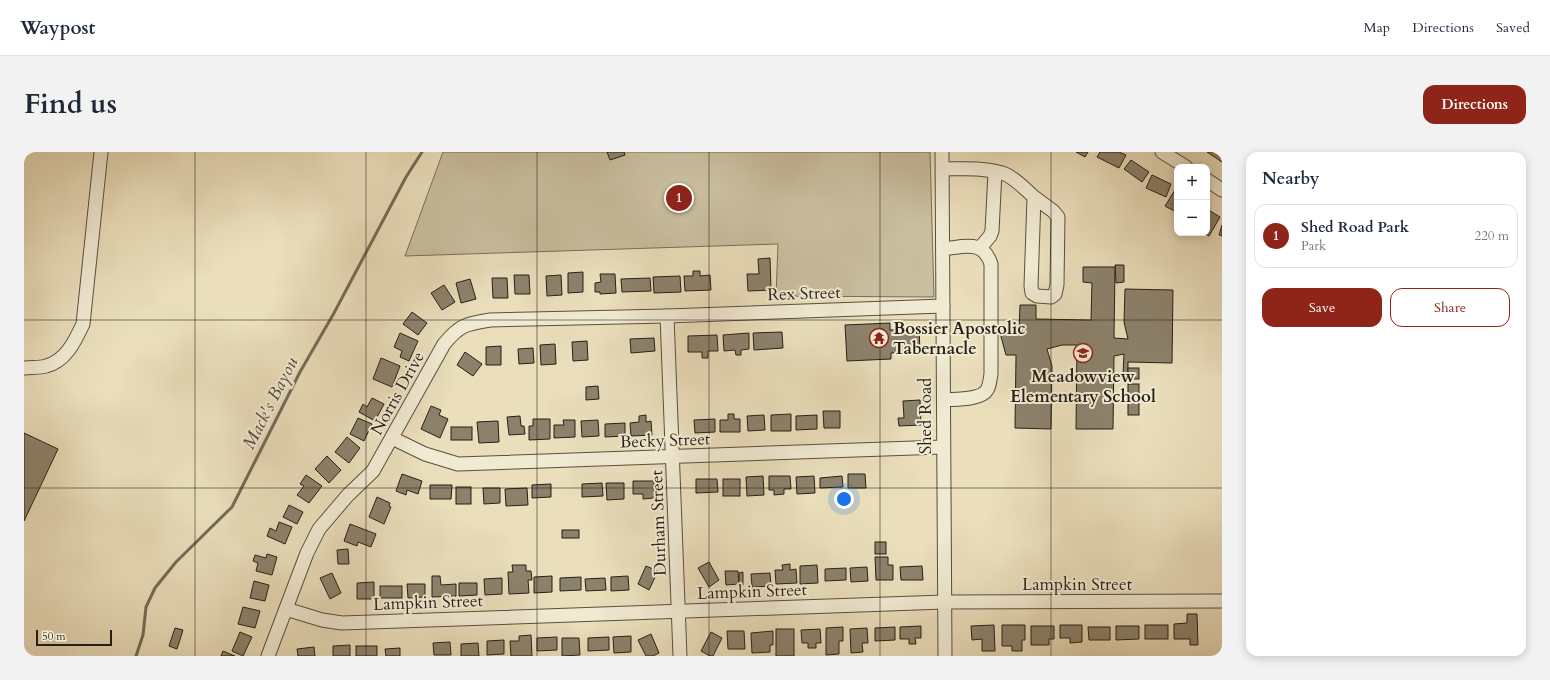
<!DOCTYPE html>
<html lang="en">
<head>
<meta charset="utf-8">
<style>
  body { margin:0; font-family:Cardo,serif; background:#f2f2f3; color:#1f2937 }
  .controls { position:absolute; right:12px; top:12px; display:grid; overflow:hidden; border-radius:8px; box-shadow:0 2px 10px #0003 }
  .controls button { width:36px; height:36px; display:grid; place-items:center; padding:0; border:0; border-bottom:1px solid #e0e1e3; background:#fff; color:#1f2937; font:20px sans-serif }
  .scale { position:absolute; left:12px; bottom:10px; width:76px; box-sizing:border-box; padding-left:4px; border:2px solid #271f16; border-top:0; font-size:11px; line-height:14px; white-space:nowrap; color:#271f16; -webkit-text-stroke:3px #f1ead3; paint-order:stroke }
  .you { position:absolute; left:820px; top:347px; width:14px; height:14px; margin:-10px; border:3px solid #fff; border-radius:50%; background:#1a73e8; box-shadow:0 0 0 6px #1a73e833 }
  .badge { display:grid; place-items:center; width:26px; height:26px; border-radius:50%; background:#8f2418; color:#fff; font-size:13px; font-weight:700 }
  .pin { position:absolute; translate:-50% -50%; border:2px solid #fff; box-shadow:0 1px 4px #0006 }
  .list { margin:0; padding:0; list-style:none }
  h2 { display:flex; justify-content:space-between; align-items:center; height:52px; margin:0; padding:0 16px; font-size:17px }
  h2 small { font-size:13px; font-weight:400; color:#747a83 }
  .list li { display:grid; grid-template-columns:26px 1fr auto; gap:12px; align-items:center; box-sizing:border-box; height:64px; margin:0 8px 8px; padding:0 8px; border:1px solid #e0e1e3; border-radius:12px }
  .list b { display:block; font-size:15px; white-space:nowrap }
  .list p { margin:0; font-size:13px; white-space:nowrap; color:#747a83 }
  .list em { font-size:13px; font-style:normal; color:#747a83 }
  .actions { display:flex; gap:8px; padding:12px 16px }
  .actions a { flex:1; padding:9px 0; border:1px solid #8f2418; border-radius:12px; text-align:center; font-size:14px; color:#8f2418 }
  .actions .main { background:#8f2418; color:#fff }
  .map { position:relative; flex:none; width:1198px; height:504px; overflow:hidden; border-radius:12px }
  header { display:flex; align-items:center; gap:24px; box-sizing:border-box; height:56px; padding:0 20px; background:#fff; border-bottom:1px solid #e0e1e3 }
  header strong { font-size:19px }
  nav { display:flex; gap:22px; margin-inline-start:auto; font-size:14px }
  .intro { display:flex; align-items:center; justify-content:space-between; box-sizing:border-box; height:96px; padding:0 24px }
  h1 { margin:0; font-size:28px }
  .button { padding:10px 18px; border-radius:12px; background:#8f2418; color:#fff; font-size:14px; font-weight:700 }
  main { display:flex; gap:24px; padding:0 24px }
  aside { flex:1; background:#fff; border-radius:12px; box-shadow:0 2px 10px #0003 }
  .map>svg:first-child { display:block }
  .green { fill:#c9be9f; stroke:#786e5a }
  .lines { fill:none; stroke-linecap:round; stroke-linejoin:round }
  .stream { stroke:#746b57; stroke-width:3 }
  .building { fill:#8c826c; stroke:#271f16 }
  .minor-casing { stroke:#584f3f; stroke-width:15 }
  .minor { stroke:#f1ead3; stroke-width:13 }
  .grid { fill:none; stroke:#271f16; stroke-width:1; stroke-opacity:0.55 }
  .labels { text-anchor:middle; stroke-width:4; stroke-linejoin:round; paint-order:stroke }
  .street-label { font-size:17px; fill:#271f16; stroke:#f1ead3 }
  .poi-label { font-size:17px; font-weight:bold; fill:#271f16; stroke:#f1ead3; text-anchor:start }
  .water-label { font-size:18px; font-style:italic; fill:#544b3c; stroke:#f1ead3 }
</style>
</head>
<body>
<header>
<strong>Waypost</strong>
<nav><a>Map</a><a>Directions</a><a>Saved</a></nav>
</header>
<div class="intro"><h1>Find us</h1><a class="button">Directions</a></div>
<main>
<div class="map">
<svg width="1198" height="504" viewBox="0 0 1198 504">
  <rect width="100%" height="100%" fill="#eadebb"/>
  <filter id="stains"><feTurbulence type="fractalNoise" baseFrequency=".005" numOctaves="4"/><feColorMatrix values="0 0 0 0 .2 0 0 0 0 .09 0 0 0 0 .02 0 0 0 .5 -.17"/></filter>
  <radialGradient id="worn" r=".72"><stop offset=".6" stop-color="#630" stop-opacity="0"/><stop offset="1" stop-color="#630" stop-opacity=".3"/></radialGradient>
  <!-- green -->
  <path class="green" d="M419,0H906L910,145L752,144L754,92L381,104Z"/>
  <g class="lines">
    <!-- stream -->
    <path class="stream" d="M112,504L119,483L122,455L131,436L152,410L208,355L276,220L310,161L382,25L398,0"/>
  </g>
  <!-- building -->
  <g class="building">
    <path d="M583,0H600L601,3L586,8Z"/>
    <path d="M1052,0H1064L1061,5Z"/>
    <path d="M1076,0H1095L1102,3L1095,16L1073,5Z"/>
    <path d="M1183,0H1198V10Z"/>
    <path d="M1107,8L1125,20L1118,30L1100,17Z"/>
    <path d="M1128,23L1147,32L1142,45L1122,36Z"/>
    <path d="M1151,38L1153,39L1152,60L1141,54Z"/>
    <path d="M1183,57L1196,65L1185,84L1180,81H1183Z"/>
    <path d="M1198,73V84L1195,83Z"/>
    <path d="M746,106L747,138L724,139L723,122H735L734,107Z"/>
    <path d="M1091,113H1100V130L1092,131Z"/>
    <path d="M1059,115H1091L1090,186L1104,187L1100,170L1101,137L1149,138L1148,211L1104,210V222L1099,223L1100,202L1090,204L1089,277H1052L1053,193H1038L1023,197L1028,214L1027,277L991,276L992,203H982L976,181H995L996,153H1012V167L1067,168L1068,131L1059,130Z"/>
    <path d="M669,119H676V124L686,123L687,138L661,139L660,124H669Z"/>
    <path d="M559,120V140L544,141V121Z"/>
    <path d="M576,122H591L592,141L576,142V140H571V131L577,130Z"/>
    <path d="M490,123H505L506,142H491Z"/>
    <path d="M537,123L538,143L523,144L522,124Z"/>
    <path d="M656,124L657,140L630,141L629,125Z"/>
    <path d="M468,126H483L484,146H469Z"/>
    <path d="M626,126L627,139L598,140L597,127Z"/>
    <path d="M446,127L452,147L437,151L432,131Z"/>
    <path d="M420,133L431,150L418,158L407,141Z"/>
    <path d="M388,160L403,171L394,183L379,172Z"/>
    <path d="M866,171V178L895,177L896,200L867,201V207L823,209L821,173Z"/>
    <path d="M758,180L759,196L730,198L729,181Z"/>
    <path d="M376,181L394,189L385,209L376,205L378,199L370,195Z"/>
    <path d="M725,181V197L717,198V203H712L711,198L700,199L699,183Z"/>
    <path d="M693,183L694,199H684V206H678V200H664V184Z"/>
    <path d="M630,186L631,199L607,201L606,187Z"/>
    <path d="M563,189L564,208L549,209L548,190Z"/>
    <path d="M531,192L532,212L517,213L516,193Z"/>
    <path d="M477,194V213H462V195Z"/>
    <path d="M509,196L510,211L495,212L494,197Z"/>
    <path d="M441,200L458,212L449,224L433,213Z"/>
    <path d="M357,206L376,214L368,235L349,227Z"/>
    <rect x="1104" y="216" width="11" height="11"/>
    <rect x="1104" y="232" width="11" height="13"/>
    <path d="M574,234L575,247L562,248V235Z"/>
    <path d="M348,246L360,252L351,269L335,260L339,252L343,255Z"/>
    <path d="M896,248L897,273L875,274L874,266H880L879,249Z"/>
    <rect x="1104" y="250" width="11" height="13"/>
    <path d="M407,254L417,258L415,263L424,267L416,286L397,277Z"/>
    <path d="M799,259H816V276H800Z"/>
    <path d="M704,262H710V267H716V280H696V268H704Z"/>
    <path d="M767,262V279H747V263Z"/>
    <path d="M622,263V270L627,269L628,283L607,284L606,271L615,270V264Z"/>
    <path d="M740,263L741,278L724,279L723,264Z"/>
    <path d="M793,263V277L772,278V264Z"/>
    <path d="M496,264L497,274H500L501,282L485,283L483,265Z"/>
    <path d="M334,266L348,272L340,289L326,282Z"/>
    <path d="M509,267H526V287L505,288V274H509Z"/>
    <path d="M691,267V280L671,281L670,268Z"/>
    <path d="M539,268H551V285L530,286V273H540Z"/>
    <path d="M574,268L575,284L558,285L557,269Z"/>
    <path d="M474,269L475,290L455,291L453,270Z"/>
    <path d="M601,271V284L581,285V272Z"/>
    <rect x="427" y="275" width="21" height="13"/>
    <path d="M0,281L34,297L0,369Z"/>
    <path d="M323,285L336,296L325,311L311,300Z"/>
    <path d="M303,304L317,318L305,331L291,317Z"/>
    <path d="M378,322L398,329L394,342L383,338L382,343L372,339Z"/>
    <path d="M824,322H841L842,336H824Z"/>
    <path d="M282,323L298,334L285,351L273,343L280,334L276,332Z"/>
    <path d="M739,324L740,343L723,344L722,325Z"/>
    <path d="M745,324H766L767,337H760V342L750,343V338H745Z"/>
    <path d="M790,324L791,341L773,342L772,325Z"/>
    <path d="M818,324L819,335L796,336V326Z"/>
    <path d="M672,327H693L694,340L672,341Z"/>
    <rect x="699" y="327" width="17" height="17"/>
    <path d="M609,329H630V346L619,347V342H609Z"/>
    <path d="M578,331L579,344L558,345V332Z"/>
    <path d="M582,331H600V347L583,348Z"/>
    <path d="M527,332V345L508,346V333Z"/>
    <path d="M406,333H428L427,347H406Z"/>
    <rect x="432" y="335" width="15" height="17"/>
    <path d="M459,336H476V351L460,352Z"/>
    <path d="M503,336L504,353L482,354L481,337Z"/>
    <path d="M353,345L366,351L365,354L367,355L360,372L345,365Z"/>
    <path d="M265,353L279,360L273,372L259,365Z"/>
    <path d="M255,370L268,375L261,392L243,384L246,376L252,379Z"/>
    <path d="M326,372L352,382L347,395L334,390L333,394L320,389Z"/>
    <rect x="538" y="378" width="17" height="8"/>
    <rect x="851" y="390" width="11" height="12"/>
    <path d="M324,397L325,412H314L313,398Z"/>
    <path d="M243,402L253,405L248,423L232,419L234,411L229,409L231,403L242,406Z"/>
    <path d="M851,405H864V413H869V428H852Z"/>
    <path d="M685,410L695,428L685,435L674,416Z"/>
    <path d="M766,412V418L772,417L773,431L752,432L751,418H759L758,413Z"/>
    <path d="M488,413H502V419H507L508,428H504L505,441L485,442L484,420H489Z"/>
    <path d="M793,413L794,431L776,432V414Z"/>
    <path d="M622,414L634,419L625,438L614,432Z"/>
    <path d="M898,414L899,428H877L876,415Z"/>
    <path d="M843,415L844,429L827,430L826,416Z"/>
    <path d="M822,416V428L801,429V417Z"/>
    <path d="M701,419H714L715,432L702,433Z"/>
    <path d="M719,420V433H715V421Z"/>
    <path d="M308,421L317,441L306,447L296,426Z"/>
    <path d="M746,421L747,434L728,435L727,422Z"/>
    <path d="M408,424H416L417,433L432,432V444L408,445Z"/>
    <path d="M528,424V440L510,441V425Z"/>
    <path d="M604,424L605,438L587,439V425Z"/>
    <path d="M557,425V438L536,439V426Z"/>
    <path d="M478,426V442L461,443L460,427Z"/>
    <path d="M581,426L582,438L562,439L561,427Z"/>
    <path d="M230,429L245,433L241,449L226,446Z"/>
    <path d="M350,430V447H333V431Z"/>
    <path d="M435,431H453V443L435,444Z"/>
    <path d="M383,432H401V445L384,446Z"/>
    <rect x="356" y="434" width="22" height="12"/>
    <path d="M219,455L236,459L231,476L214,472Z"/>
    <path d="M1163,462H1173L1174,493H1166V487H1150V472L1163,471Z"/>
    <path d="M970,473L971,499H958V487L948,488L947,474Z"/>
    <path d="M978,473H1001V488H998V499H988V494H978Z"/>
    <path d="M1036,473H1058V490L1046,491V486H1036Z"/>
    <rect x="1121" y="473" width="23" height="14"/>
    <path d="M897,474V486H891L892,492H885V487H876V475Z"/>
    <path d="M1007,474H1030V487H1025V493H1007Z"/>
    <path d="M1092,474H1115V487L1092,488Z"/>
    <path d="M819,475V489H815V502L802,503V476Z"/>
    <path d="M871,475V488L851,489V476Z"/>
    <path d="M1064,475H1086V488H1065Z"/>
    <path d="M151,476L159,478L153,497L145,494Z"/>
    <path d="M843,476L844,491H838L839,500L827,501L826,477Z"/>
    <rect x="752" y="477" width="18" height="27"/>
    <path d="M796,477L797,491H792V496H784V491H778L777,478Z"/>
    <path d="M703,479H720L721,497H704Z"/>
    <path d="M749,479V493H746V500L728,501L727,481Z"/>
    <path d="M216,480L228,485L219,504L208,499Z"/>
    <path d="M687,480L698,486L689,504H686L677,499Z"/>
    <path d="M627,482L635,501L629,504H622L614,488Z"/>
    <path d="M507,483L508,504H487L486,489H495V484Z"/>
    <path d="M607,484V500L590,501L589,485Z"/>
    <path d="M533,485V498L513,499V486Z"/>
    <path d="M585,485V498L564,499V486Z"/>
    <path d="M538,486H555L556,503L538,504Z"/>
    <path d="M480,488V502L463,503V489Z"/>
    <path d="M426,490L427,503H410L409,491Z"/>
    <path d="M454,491L455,504H437V492Z"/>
    <path d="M326,493V504H309V494Z"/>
    <rect x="332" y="494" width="21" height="10"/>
    <path d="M290,495L291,504H274L273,497Z"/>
    <path d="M376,496V504H362L361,497Z"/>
    <path d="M199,499L211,504H197Z"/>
  </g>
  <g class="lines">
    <defs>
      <g id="minor">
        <path d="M918,0L921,504"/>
        <path d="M1138,0L1162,15"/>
        <path d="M919,17C939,17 961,15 981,22C992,27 1001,37 1010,45L1007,134L1008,141L1013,144L1027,145L1031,142L1033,133L1034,65L1029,59L1010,45"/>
        <path d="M1183,28L1198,38"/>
        <path d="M956,96L966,84L968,79L971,20"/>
        <path d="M919,97C940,95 959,87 967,112V222C966,227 966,233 963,238C957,248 931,247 920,248"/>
        <path d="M643,164L656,504"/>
        <path d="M0,216C7,215 16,216 22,214C42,209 51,189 59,172L77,0"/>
        <path d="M368,286L401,302L434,312L919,295"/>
        <path d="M262,457L298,468L318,471L921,450L1198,449"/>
        <path d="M244,504L283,401L295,377L324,343L349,319L420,192C436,173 441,172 466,168L643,164L919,154"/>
      </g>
    </defs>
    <!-- minor casing -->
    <use href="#minor" class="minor-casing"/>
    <!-- minor -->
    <use href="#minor" class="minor"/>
  </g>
  <!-- grid -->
  <path class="grid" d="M171,0V504M342,0V504M513,0V504M685,0V504M856,0V504M1027,0V504M0,168H1198M0,336H1198"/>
  <!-- icons -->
  <defs>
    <symbol id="temple-ring" viewBox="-11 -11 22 22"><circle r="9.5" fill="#f1ead3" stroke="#8f2418" stroke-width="1.5"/><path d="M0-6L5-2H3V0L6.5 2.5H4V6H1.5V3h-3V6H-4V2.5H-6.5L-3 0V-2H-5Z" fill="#8f2418"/></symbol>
    <symbol id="school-ring" viewBox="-11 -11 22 22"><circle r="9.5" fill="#f1ead3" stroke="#8f2418" stroke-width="1.5"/><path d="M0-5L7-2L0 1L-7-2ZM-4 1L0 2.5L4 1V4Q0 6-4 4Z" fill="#8f2418"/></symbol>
  </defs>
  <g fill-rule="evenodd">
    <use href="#temple-ring" x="844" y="175" width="22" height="22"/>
    <use href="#school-ring" x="1048" y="190" width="22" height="22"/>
  </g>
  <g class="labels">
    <!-- street labels -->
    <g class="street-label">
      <text transform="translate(780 141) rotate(-2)" y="6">Rex Street</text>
      <text transform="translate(373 241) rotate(-61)" y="6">Norris Drive</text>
      <text transform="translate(901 264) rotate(-90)" y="6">Shed Road</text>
      <text transform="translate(641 288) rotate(-2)" y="6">Becky Street</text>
      <text transform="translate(634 371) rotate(-92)" y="6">Durham Street</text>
      <text x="1053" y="438">Lampkin Street</text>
      <text transform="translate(728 439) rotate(-2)" y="6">Lampkin Street</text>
      <text transform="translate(404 450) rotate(-2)" y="6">Lampkin Street</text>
    </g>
    <!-- poi labels -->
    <g class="poi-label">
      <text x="869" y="182">Bossier Apostolic<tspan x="869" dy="20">Tabernacle</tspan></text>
      <text x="1059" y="230" text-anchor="middle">Meadowview<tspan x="1059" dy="20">Elementary School</tspan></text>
    </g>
    <!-- water labels -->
    <g class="water-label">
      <text transform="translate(246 251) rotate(-63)" y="6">Mack's Bayou</text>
    </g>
  </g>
  <rect width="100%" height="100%" filter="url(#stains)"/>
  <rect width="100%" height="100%" fill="url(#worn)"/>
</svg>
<div class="controls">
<button>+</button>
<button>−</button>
</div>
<div class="scale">50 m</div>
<div class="you"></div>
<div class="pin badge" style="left:655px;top:46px">1</div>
</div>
<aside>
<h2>Nearby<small></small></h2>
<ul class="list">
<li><span class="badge">1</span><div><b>Shed Road Park</b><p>Park</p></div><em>220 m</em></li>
</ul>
<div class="actions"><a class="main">Save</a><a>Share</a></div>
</aside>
</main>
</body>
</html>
